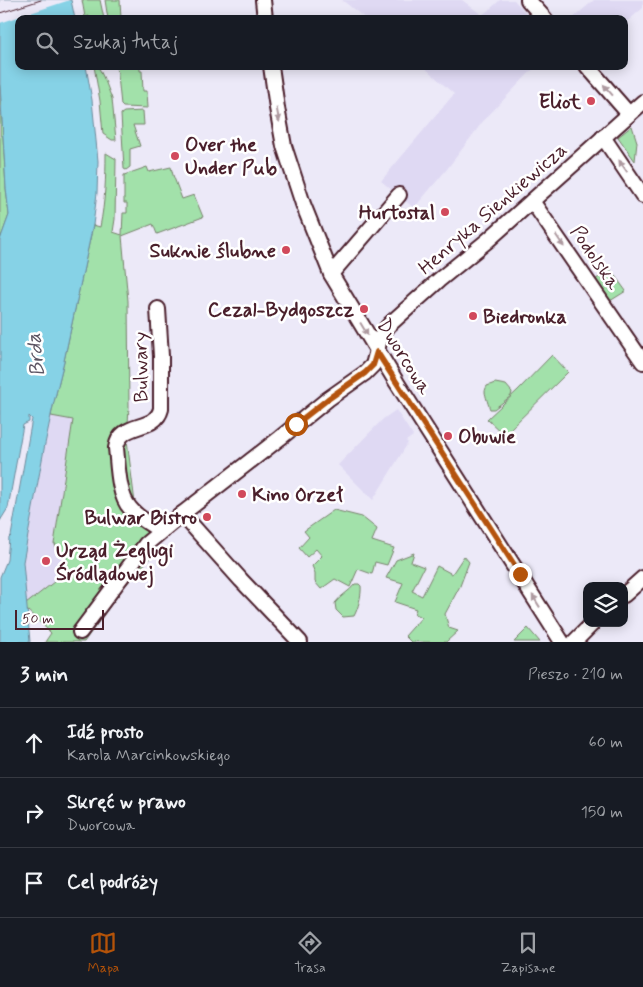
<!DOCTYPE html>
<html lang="pl">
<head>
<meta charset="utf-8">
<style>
  body { margin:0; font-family:Mynerve,sans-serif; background:#20242c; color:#f1f3f6 }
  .controls { position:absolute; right:15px; bottom:15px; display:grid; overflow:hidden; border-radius:10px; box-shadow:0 2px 12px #0003 }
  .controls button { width:45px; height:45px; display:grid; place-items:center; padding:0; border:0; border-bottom:1px solid #363941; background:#171b24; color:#f1f3f6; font:25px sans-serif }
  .scale { position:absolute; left:15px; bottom:12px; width:89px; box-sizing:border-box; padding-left:5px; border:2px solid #4a1f2b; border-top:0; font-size:14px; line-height:18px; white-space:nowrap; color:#4a1f2b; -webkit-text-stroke:4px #fff; paint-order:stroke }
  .stop { position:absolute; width:15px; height:15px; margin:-11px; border:4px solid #b45309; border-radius:50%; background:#fff }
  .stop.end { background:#b45309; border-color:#fff; box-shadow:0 1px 5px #0008 }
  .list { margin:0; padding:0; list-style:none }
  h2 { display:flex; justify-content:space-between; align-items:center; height:65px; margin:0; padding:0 20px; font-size:21px }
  h2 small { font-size:16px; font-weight:400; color:#9ea1a6 }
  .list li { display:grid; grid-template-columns:32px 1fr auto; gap:15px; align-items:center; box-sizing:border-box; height:70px; padding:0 20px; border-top:1px solid #363941 }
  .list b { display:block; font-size:19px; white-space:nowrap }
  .list p { margin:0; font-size:16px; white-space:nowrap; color:#9ea1a6 }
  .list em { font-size:16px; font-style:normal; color:#9ea1a6 }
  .icon { flex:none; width:28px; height:28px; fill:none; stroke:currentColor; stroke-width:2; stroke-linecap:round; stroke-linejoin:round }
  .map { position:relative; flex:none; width:643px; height:642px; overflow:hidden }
  .search { position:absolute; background:#171b24; box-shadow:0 2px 12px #0003; left:15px; right:15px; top:15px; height:55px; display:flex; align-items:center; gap:12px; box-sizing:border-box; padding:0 18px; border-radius:10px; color:#9ea1a6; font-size:19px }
  .sheet { height:275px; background:#171b24 }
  nav { display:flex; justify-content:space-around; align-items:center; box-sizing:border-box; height:70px; border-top:1px solid #363941; background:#171b24; font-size:14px; color:#9ea1a6 }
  nav a { display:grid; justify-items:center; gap:2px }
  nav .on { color:#b45309 }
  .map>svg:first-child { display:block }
  .built { fill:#dfd9f3 }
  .green { fill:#a2e1aa; stroke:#76806a }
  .water { fill:#86d2e6; stroke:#6e8a9b }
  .pier { fill:#ece9f8 }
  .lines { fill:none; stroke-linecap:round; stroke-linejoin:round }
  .street-casing { stroke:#4a1f2b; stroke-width:18 }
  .street { stroke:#fff; stroke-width:14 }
  .tram { stroke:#4a1f2b; stroke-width:1 }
  .oneway { fill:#ae9aa0 }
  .route { stroke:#b45309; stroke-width:6 }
  .poi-dot { fill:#d1495b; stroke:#fff; stroke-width:2 }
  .labels { text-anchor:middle; stroke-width:5; stroke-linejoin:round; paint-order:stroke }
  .poi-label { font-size:20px; font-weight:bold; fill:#4a1f2b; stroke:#fff; text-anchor:end }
  .street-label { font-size:20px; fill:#4a1f2b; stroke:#fff }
  .water-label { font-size:21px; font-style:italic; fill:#5c5563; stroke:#fff }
</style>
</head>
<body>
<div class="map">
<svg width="643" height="642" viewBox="0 0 643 642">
  <rect width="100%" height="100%" fill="#ece9f8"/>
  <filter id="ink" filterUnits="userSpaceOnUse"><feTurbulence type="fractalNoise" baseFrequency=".02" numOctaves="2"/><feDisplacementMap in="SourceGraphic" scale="10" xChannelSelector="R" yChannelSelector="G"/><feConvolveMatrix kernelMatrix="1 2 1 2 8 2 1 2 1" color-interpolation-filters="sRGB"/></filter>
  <g filter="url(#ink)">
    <!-- built -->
    <g class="built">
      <path d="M342,0H462L482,15L490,9L500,0H514L531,19H366Z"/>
      <path d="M594,0H643V8L624,24V19H572Z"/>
      <path d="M423,66H536L484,120L447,169L414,208L381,181L454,94Z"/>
      <path d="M396,410L413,436L406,441L408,443L373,500L338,465L383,419Z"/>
      <path d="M51,416L73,420L54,543L56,544V546L67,556L64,574L26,604L23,562L45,444Z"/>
    </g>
    <!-- green -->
    <g class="green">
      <path d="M82,0H100L104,19H90L89,16L85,17Z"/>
      <path d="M105,0H120L121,19H108Z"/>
      <path d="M94,66H98L106,83L112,99L116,140H112L103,134L100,101Z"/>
      <path d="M117,66H140V71H142L143,91H147L148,108L123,107L121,105Z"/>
      <path d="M0,85L6,188L9,215L0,240Z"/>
      <path d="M143,111L144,125H133L140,146L130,149V167L126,170L124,169L121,114L124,112Z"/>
      <path d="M632,126L637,142L635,161L618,137Z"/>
      <path d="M106,153L116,159L115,219L113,232L122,235L123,213H127V203H124V175L147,167L149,172L171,167L173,175L182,199L194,195L203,217L157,234L153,224L122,236L128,301L129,407L127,440L135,503L151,519L149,534L157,550L124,587L84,642H45L51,633L26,609V604L64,574L67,556L55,546L56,544H54L73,420L51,416L53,406L64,361L93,225L100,227C105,202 106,178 106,153Z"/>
      <path d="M610,269L626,291L610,301L595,280Z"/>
      <path d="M552,355L568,372L504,435L487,419L518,390Z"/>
      <path d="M495,383L506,385L512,392L511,396L494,409H490C489,407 485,394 485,392C485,390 486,388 487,386Z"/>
      <path d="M334,510L362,517L377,529L372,541L394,548L387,565L375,562L372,574L358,569L350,587L335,579L321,589L315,582V573L312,566L322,556L316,549L307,557L299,548L309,537L304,531Z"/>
      <path d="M414,553L411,562L424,567L412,591L422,596L437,566L452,574L464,556L469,562L460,586L445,614L449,628L458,631L446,642H411L405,636L422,617L414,614L416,609L395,602L403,583L386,578L396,560Z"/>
      <path d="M355,584H359L361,586C362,594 358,609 354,616L343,617L336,610L335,603C341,595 349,592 355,584Z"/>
      <path d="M528,628L540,642H514Z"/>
    </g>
    <!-- water -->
    <path class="water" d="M0,0H71L75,19H19V66H86L92,100L98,161L97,193L93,225L64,361L53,406L45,444L23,562L30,642H0V577L7,560L9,538L11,536L32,419L29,416V422L23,425L8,508L0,521V240L9,215L6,188L0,85Z"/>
    <!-- pier -->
    <path class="pier" d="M0,0H70L0,23Z"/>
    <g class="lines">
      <defs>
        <g id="street">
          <path d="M263,0L265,19"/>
          <path d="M528,0L545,19"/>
          <path d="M271,66L277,108L284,146L303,204L331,274L397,383L562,642"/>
          <path d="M587,66L629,114"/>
          <path d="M603,137L643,196"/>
          <path d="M532,201L643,362"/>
          <path d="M331,274L399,195"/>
          <path d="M158,309L161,356V409C155,433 120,420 116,448C118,465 118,495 130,508C138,518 150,524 161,531"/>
          <path d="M182,514L241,580L300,642"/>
          <path d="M624,595L643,578"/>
          <path d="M80,632L146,544L182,514L280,438L328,399L365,373L373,365L380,339L384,331L390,324L439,280L487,241L643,102"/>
          <path d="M574,642L593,623"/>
        </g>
      </defs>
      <!-- street casing -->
      <use href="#street" class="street-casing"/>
      <!-- street -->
      <use href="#street" class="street"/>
      <!-- tram -->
      <path class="tram" d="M0,13L41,0"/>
    </g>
    <!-- one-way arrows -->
    <defs><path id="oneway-solid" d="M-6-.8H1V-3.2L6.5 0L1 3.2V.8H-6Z" transform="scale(1.25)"/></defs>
    <g class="oneway">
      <use href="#oneway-solid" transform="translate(608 90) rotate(-131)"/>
      <use href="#oneway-solid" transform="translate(278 115) rotate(79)"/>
      <use href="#oneway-solid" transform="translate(623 166) rotate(-125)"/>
      <use href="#oneway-solid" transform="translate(560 241) rotate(56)"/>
      <use href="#oneway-solid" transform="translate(364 329) rotate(59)"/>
      <use href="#oneway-solid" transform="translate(536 601) rotate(-122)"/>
    </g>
  </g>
  <g class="lines" filter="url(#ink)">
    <!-- route -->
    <path class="route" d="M296,424L328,399L365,373L373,365L377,352L520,574"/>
  </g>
  <!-- markers -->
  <g class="poi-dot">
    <circle cx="591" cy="101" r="5"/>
    <circle cx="175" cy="156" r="5"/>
    <circle cx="445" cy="212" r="5"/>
    <circle cx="286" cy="250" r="5"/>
    <circle cx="364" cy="309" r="5"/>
    <circle cx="473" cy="316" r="5"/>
    <circle cx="448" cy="436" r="5"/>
    <circle cx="242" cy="494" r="5"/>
    <circle cx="207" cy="517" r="5"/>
    <circle cx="46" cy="561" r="5"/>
  </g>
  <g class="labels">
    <!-- poi labels -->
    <g class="poi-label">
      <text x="581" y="108">Eliot</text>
      <text x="185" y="151" text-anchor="start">Over the<tspan x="185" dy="23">Under Pub</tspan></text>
      <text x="435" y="219">Hurtostal</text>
      <text x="276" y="257">Suknie ślubne</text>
      <text x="354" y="316">Cezal-Bydgoszcz</text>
      <text x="483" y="323" text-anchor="start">Biedronka</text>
      <text x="458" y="443" text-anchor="start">Obuwie</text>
      <text x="252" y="501" text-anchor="start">Kino Orzeł</text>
      <text x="197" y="524">Bulwar Bistro</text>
      <text x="56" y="557" text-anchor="start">Urząd Żeglugi<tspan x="56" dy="23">Śródlądowej</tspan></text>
    </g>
    <!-- street labels -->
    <g class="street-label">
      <text transform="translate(492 208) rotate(-41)" y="7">Henryka Sienkiewicza</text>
      <text transform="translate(596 257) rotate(56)" y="7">Podolska</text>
      <text transform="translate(405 356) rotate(58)" y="7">Dworcowa</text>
      <text transform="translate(140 367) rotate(-91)" y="7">Bulwary</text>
    </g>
    <!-- water labels -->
    <g class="water-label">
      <text transform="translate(35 355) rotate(-96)" y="7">Brda</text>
    </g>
  </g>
</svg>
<div class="controls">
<button><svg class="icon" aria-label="layers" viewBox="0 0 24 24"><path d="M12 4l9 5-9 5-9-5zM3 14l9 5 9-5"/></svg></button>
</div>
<div class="scale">50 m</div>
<div class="stop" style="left:296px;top:424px"></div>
<div class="stop end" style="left:520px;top:574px"></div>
<div class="search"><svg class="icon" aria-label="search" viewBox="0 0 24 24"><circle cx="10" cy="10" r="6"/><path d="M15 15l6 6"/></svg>Szukaj tutaj</div>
</div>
<section class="sheet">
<h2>3 min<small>Pieszo · 210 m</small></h2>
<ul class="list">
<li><svg class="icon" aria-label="ahead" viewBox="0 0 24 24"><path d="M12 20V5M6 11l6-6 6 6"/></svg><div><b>Idź prosto</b><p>Karola Marcinkowskiego</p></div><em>60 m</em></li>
<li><svg class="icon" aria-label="right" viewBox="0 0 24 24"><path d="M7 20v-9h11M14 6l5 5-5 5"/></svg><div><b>Skręć w prawo</b><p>Dworcowa</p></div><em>150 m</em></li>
<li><svg class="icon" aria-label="arrive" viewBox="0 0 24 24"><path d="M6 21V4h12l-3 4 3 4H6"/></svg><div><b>Cel podróży</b></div></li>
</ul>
</section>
<nav>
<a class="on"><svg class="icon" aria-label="map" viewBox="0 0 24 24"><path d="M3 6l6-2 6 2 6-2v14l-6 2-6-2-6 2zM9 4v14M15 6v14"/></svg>Mapa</a>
<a><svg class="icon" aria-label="directions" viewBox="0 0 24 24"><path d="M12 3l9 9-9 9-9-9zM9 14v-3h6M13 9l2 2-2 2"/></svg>Trasa</a>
<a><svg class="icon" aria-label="saved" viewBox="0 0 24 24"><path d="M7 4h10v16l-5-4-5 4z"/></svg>Zapisane</a>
</nav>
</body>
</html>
